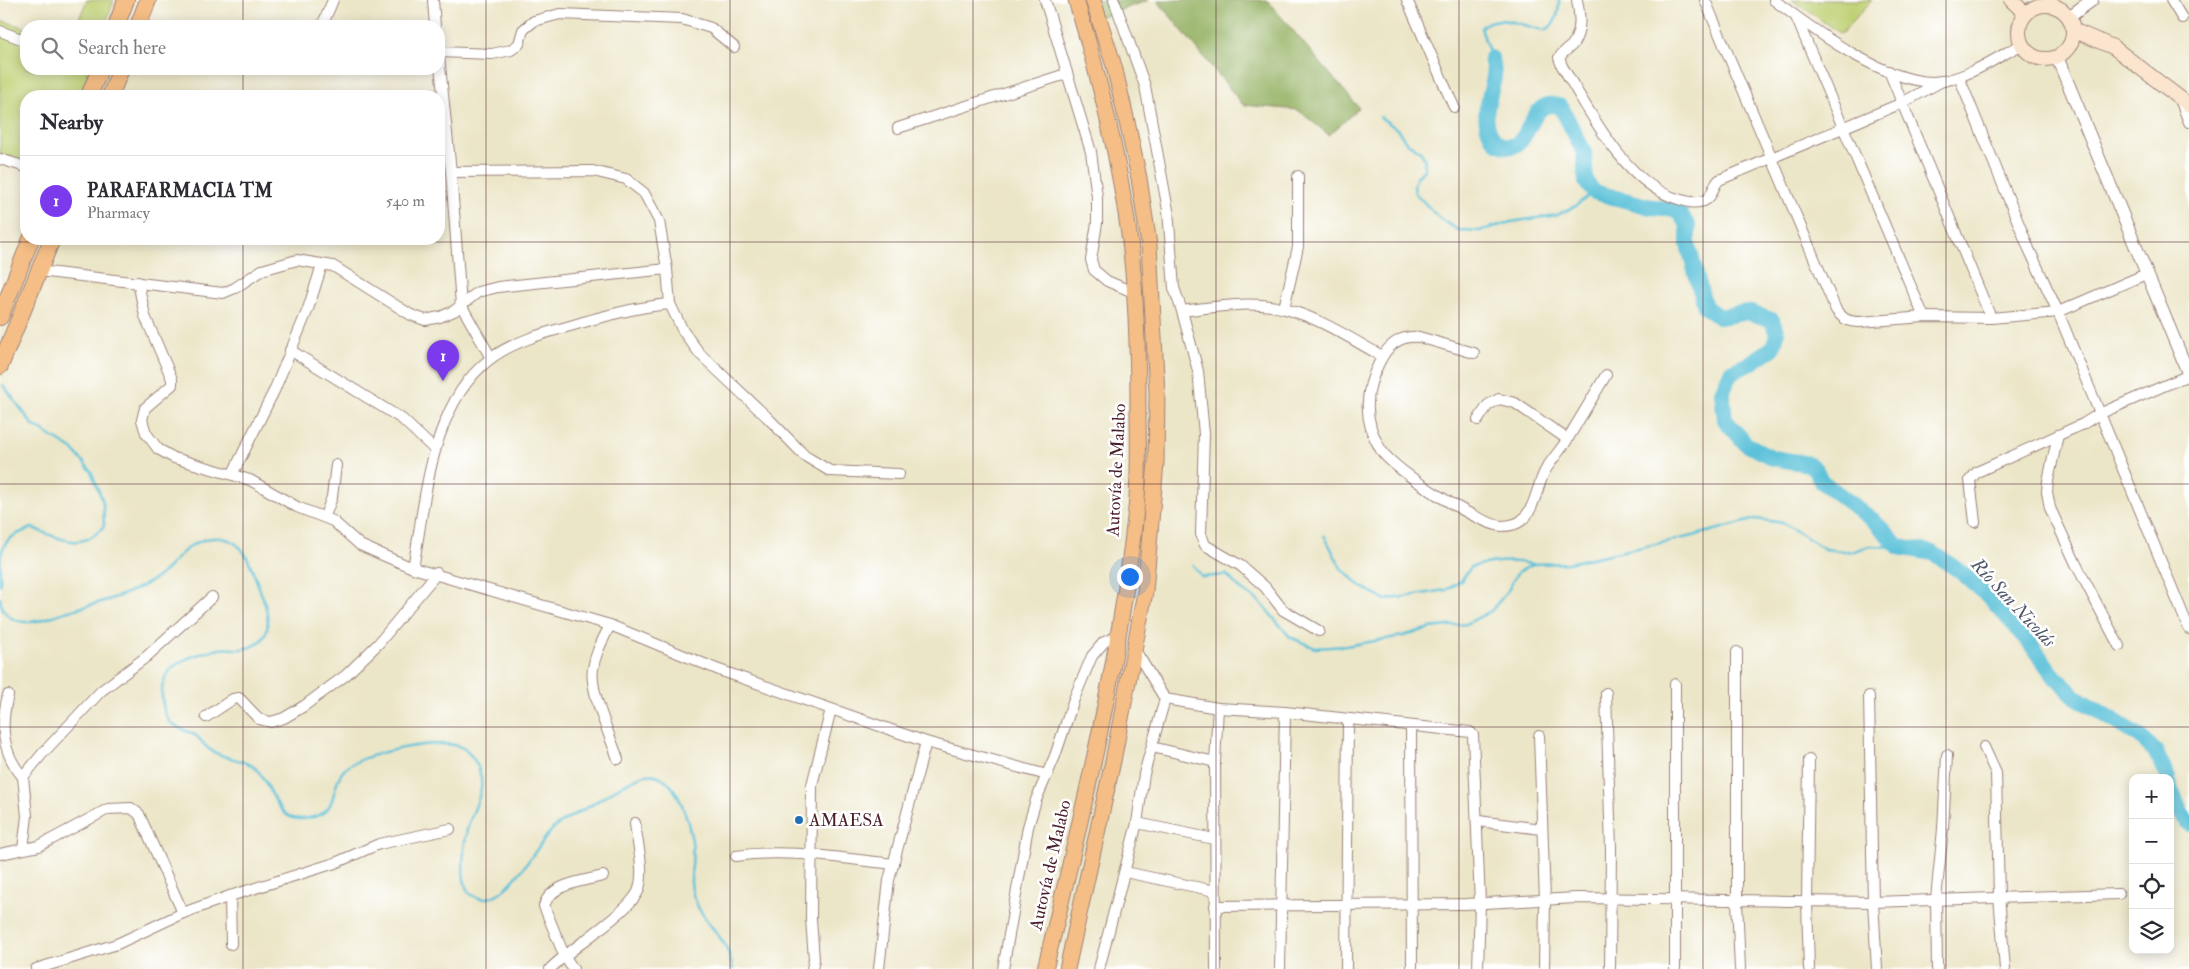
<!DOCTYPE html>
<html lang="en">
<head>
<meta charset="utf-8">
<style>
  body { margin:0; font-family:"IM FELL Double Pica",serif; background:#f2f2f3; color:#2b2b33 }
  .controls { position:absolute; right:15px; bottom:15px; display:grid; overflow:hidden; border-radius:10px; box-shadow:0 2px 12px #0003 }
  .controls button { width:45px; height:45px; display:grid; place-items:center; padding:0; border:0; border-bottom:1px solid #e1e1e2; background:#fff; color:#2b2b33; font:25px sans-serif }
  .you { position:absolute; left:1129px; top:576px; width:18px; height:18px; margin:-12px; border:4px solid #fff; border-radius:50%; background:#1a73e8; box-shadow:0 0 0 8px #1a73e833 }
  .badge { display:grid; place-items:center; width:32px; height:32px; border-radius:50%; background:#7c3aed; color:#fff; font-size:16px; font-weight:700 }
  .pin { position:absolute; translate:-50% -41px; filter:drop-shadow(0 1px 2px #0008) }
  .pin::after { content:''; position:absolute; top:26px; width:18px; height:15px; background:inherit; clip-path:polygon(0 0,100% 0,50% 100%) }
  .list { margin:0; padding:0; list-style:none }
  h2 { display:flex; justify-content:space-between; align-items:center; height:65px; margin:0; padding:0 20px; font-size:21px }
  h2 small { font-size:16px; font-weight:400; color:#7c7c81 }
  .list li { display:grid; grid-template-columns:32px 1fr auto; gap:15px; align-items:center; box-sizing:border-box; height:90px; padding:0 20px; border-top:1px solid #e1e1e2 }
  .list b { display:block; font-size:19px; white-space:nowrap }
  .list p { margin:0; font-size:16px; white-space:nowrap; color:#7c7c81 }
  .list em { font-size:16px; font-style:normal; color:#7c7c81 }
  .icon { flex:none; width:28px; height:28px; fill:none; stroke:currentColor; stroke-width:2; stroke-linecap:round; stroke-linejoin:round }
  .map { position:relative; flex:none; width:2189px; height:969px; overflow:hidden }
  .search { position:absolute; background:#fff; box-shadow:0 2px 12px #0003; left:20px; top:20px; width:425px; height:55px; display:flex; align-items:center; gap:12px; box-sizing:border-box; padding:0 18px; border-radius:20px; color:#7c7c81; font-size:19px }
  .panel { position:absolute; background:#fff; box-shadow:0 2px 12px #0003; left:20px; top:90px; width:425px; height:155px; border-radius:20px }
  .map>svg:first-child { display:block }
  .green { fill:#bed073; stroke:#84784f }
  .forest { fill:#96b265; stroke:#706848 }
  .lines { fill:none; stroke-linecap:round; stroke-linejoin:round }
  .stream { stroke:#5bc1d9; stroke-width:2.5 }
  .river { stroke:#5bc1d9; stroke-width:16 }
  .minor-casing { stroke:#9b827a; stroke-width:12 }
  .tertiary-casing { stroke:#9b827a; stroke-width:14 }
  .secondary-casing { stroke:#9b827a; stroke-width:16 }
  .primary-casing { stroke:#9b827a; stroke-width:17 }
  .trunk-casing { stroke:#9b827a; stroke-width:18 }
  .minor { stroke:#fff; stroke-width:10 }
  .tertiary { stroke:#fff; stroke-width:12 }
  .secondary { stroke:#fbe5cf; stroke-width:14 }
  .primary { stroke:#f5be86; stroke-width:15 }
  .trunk { stroke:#f5be86; stroke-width:16 }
  .grid { fill:none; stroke:#4a1f2b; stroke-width:1; stroke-opacity:0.55 }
  .poi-dot { fill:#1f6fb2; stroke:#fff; stroke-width:2 }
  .labels { text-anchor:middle; stroke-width:5; stroke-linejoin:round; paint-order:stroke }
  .street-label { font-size:18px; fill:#4a1f2b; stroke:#fff }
  .poi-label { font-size:18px; fill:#4a1f2b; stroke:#fff; text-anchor:start }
  .water-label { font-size:19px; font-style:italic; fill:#505868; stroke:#fff }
</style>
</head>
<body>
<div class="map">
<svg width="2189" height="969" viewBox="0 0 2189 969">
  <rect width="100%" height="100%" fill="#fff"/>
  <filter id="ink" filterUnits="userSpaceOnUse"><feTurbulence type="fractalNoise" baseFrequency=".02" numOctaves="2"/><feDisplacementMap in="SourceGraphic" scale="10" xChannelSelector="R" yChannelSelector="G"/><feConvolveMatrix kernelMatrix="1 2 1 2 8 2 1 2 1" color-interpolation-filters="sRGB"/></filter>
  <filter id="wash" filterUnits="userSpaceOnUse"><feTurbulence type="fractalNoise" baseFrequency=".0096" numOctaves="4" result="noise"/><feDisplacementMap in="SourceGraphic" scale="20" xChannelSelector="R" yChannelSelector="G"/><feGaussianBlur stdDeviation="1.12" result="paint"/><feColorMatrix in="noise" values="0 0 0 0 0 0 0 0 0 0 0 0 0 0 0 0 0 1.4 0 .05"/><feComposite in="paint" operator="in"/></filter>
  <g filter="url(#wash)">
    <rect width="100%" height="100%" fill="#ece6c8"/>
    <!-- green -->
    <g class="green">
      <path d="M87,0H114L105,26H76Z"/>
      <path d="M1792,0H1872L1841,34Z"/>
      <path d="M0,20L26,28V69H91L80,96H26V162L0,154Z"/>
    </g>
    <!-- forest -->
    <g class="forest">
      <path d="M1089,0H1149L1095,19Z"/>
      <path d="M1157,0H1267L1359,108L1329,135L1298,110L1243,105Z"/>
    </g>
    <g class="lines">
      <!-- stream -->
      <g class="stream">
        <path d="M1491,58L1481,28C1496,10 1527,29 1546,30C1557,23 1559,12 1559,0"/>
        <path d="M1380,117L1397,129L1407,143L1420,151L1425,160L1424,170L1417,177L1414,185L1415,193L1439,218L1458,230L1479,231L1511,222L1557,215L1574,207L1594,192"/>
        <path d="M1324,535L1341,568L1359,585L1385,600L1446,590L1461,581L1471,567C1493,561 1510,560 1532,564"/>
        <path d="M0,563C1,540 12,535 32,528C59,538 81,553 104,526L103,502L91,471L72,449L33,425L3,385"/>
        <path d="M0,564V585"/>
        <path d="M1193,565L1202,577L1227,575L1239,588L1260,602L1290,637L1315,648L1346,646L1403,636L1430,628L1466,624L1491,611L1507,592L1517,573L1533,564L1568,563L1693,536L1756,519L1783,523L1825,549L1852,552L1869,546L1899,547"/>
        <path d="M0,598C1,611 10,621 24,622C40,623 54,615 68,611C98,603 127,596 153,580C171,569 180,549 200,541C211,537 225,536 236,544C249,553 254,576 260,590C270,614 276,645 241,649C234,650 226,647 219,649C188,656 155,665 163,705C167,727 176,726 193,734C200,737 203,745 209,749C222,759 239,758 251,765C271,777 274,820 300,819C345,817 326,786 346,768C363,753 444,736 463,748C470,753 473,757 477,765C489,791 473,805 467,830C464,844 458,887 472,895C504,915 536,843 554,828C565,818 581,812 593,804C605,796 633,777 646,775C674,770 687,815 691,836C695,850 691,867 691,882C693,912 713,924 726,947C729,954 731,962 733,969"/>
      </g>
      <!-- river -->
      <g class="river">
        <path d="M1491,58C1492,64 1495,71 1494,77C1490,98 1480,116 1492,137C1495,141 1500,145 1505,146C1533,152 1527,93 1561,107L1584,152L1586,182L1594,192L1651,207L1676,209L1688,225V245L1705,307L1719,317L1748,312L1772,320L1777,334L1773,348L1749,364L1731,372L1722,392L1725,420L1746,444L1773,458L1809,464L1816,470L1821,481L1874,521L1899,547L1933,553L1961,572L1986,594L2025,637L2055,677L2076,697L2139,736L2155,751L2168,778"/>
        <path d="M2170,785L2180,812L2189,824"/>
      </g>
    </g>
  </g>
  <g filter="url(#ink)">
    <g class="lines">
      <defs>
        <g id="minor">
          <path d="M433,0L435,26"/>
          <path d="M1045,0L1091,152L1097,197V223L1091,260L1094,270L1107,281L1133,292"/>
          <path d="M1114,0L1145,86L1168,210L1174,288L1182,311C1215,307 1253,300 1285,309C1320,318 1351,339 1382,356"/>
          <path d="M1407,0L1454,107"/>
          <path d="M1577,0C1580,15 1582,30 1573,44C1568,50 1563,51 1559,58L1562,66C1589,110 1625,184 1678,199C1687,202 1695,204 1704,201C1713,197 1712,187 1719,180L1902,103L1942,81"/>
          <path d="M1705,0L1836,310C1843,319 1848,322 1860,322L1924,317L1991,318L2058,312L2146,274"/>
          <path d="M1774,0C1812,29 1894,90 1943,81C1971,76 1998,57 2022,44"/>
          <path d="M2171,0L2182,18"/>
          <path d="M1796,17L1924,317"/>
          <path d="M322,26L333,0"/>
          <path d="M0,31L26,41"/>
          <path d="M439,52L492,54L511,50L519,44L523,30L534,21L560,14L682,19L711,28L734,47"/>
          <path d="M439,56L451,172L461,305L491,358"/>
          <path d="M1889,71L1991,318"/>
          <path d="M1959,77L2029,249L2058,312L2189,629"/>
          <path d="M2179,97L2189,122"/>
          <path d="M898,128L1066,74"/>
          <path d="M0,159L26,167"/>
          <path d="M451,172L593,171L626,179L644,193L659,221L667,269"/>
          <path d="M39,271L223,293L235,288L262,270L297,260L333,266L411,315L425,320L440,317L454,311L478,292L498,287L667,269L670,304L683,331L700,354L767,417L805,456L830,471L899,474"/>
          <path d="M138,282L145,316L172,379V385L145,408L142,420L146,433L158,449L174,458L250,480L297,507L333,521L360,545L387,557L413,568L610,625L719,670L926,742L1047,775"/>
          <path d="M1284,308L1298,247V176"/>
          <path d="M1182,311L1198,371L1204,434L1201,534L1205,545L1241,566L1265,587L1283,610L1319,631"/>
          <path d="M290,350L402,419L435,450"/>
          <path d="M1474,353L1419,337C1401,335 1388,345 1380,361C1364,391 1363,421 1381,450C1393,470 1480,525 1502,526C1509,526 1519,524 1523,519C1535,508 1537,486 1545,471C1551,460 1560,451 1567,440C1580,418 1593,397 1606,375"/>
          <path d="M1478,420L1488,405L1499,399L1515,403L1567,439"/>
          <path d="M2058,435L2048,481L2047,492L2050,508L2076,564L2119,646"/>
          <path d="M233,473L274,391L308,309L322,265"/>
          <path d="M325,516L332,497L336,465"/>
          <path d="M1975,522L1970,480L1977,472L2083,424L2099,414L2189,375"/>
          <path d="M413,568C426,499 430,405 490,359C512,342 544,333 570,326C604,316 636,307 670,304"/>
          <path d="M610,625C603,640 595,653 593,669C589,690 611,738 618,759"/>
          <path d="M1135,650L1165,699"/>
          <path d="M1737,652V901L1740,969"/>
          <path d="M1675,684V969"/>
          <path d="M1606,693L1611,850L1610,969"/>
          <path d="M8,695C0,726 2,753 23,777"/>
          <path d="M1869,696L1873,902L1877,969"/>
          <path d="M206,717L233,699L239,698L259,719L271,722L284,718L304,706L346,675L378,644L437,573"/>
          <path d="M1411,727L1412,969"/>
          <path d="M1539,736L1545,900L1544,969"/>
          <path d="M1152,747L1215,762"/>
          <path d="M1984,747L1996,773L1999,896L2005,969"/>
          <path d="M1809,760L1807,901L1809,969"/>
          <path d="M1478,821L1541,829"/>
          <path d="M1137,823L1214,839"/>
          <path d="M23,849L27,816L23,777L43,753L101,691L146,657L212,597"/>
          <path d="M0,854L39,846L108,809L131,808L139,814L183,913"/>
          <path d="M736,856C788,848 842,859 894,864"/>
          <path d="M1125,872L1215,891"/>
          <path d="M230,896L231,944"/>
          <path d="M1215,906L1466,904L1576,898L1873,902L2119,894"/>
          <path d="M36,969L117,944L183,913L230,896L335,863L379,844L450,829"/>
          <path d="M550,969C569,949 632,911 639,889C645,869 637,843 635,823"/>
          <path d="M573,969L564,955L544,906C550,884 583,881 603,876"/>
          <path d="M812,969L814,959L811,919L812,785L831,709"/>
          <path d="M879,969L889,880L926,742"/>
          <path d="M1003,969L1028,827L1036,800L1055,756L1074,699L1092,656L1104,642L1118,636"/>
          <path d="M1099,969L1137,823L1144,774L1165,699L1218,708L1285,712L1470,732L1473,735L1480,903L1478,969"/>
          <path d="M1216,969L1215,762L1218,708"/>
          <path d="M1280,969L1285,712"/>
          <path d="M1346,969L1348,719"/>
          <path d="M1937,969L1936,899L1943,829L1947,755"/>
        </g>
        <g id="tertiary">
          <path d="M2069,17L2092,0"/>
          <path d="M2057,57L2189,375"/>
        </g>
        <g id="secondary">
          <path d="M2011,0L2026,14"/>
          <circle cx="2046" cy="32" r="27"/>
          <path d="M2073,30L2113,47L2189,105"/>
        </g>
        <g id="primary">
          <path d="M1045,969C1081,820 1118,670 1135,518C1140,481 1138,441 1138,404C1138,350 1136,295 1130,241C1119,159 1100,79 1076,0"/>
          <path d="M1067,969L1113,761L1145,592L1156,462L1157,394L1149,245L1139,178L1127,122L1114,66L1093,0"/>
        </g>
        <g id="trunk">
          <path d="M116,26L126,0"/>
          <path d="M138,26L148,0"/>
          <path d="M89,96L100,69"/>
          <path d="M110,96L121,69"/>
          <path d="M0,317L31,239"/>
          <path d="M0,366L52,239"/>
        </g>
      </defs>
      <!-- minor casing -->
      <use href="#minor" class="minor-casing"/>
      <!-- tertiary casing -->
      <use href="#tertiary" class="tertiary-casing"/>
      <!-- secondary casing -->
      <use href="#secondary" class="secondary-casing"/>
      <!-- primary casing -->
      <use href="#primary" class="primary-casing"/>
      <!-- trunk casing -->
      <use href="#trunk" class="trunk-casing"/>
      <!-- minor -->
      <use href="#minor" class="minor"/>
      <!-- tertiary -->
      <use href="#tertiary" class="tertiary"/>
      <!-- secondary -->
      <use href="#secondary" class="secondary"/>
      <!-- primary -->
      <use href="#primary" class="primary"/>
      <!-- trunk -->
      <use href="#trunk" class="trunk"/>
    </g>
  </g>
  <!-- grid -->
  <path class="grid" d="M243,0V26M486,0V969M730,0V969M973,0V969M1216,0V969M1459,0V969M1703,0V969M1946,0V969M243,69V96M243,239V969M0,242H2189M0,484H2189M0,727H2189"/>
  <!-- markers -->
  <circle class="poi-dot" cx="799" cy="820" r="5"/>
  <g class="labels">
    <!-- street labels -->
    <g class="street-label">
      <text transform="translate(1116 470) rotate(-87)" y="6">Autovía de Malabo</text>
      <text transform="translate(1050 865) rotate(-77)" y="6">Autovía de Malabo</text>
    </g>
    <!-- poi labels -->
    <g class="poi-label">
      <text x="809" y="826">AMAESA</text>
    </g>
    <!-- water labels -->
    <g class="water-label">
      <text transform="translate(2014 602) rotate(47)" y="7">Río San Nicolás</text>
    </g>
  </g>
</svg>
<div class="controls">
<button>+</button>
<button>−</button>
<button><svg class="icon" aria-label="locate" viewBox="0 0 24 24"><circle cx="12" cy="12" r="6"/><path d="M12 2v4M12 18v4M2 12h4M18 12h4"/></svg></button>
<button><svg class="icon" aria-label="layers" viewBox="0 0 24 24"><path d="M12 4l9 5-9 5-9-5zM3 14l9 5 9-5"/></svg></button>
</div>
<div class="you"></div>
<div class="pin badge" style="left:443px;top:381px">1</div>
<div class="search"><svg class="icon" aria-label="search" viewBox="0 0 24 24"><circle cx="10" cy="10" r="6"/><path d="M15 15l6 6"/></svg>Search here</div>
<section class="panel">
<h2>Nearby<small></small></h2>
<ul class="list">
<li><span class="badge">1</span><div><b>PARAFARMACIA TM</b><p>Pharmacy</p></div><em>540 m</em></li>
</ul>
</section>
</div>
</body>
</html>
